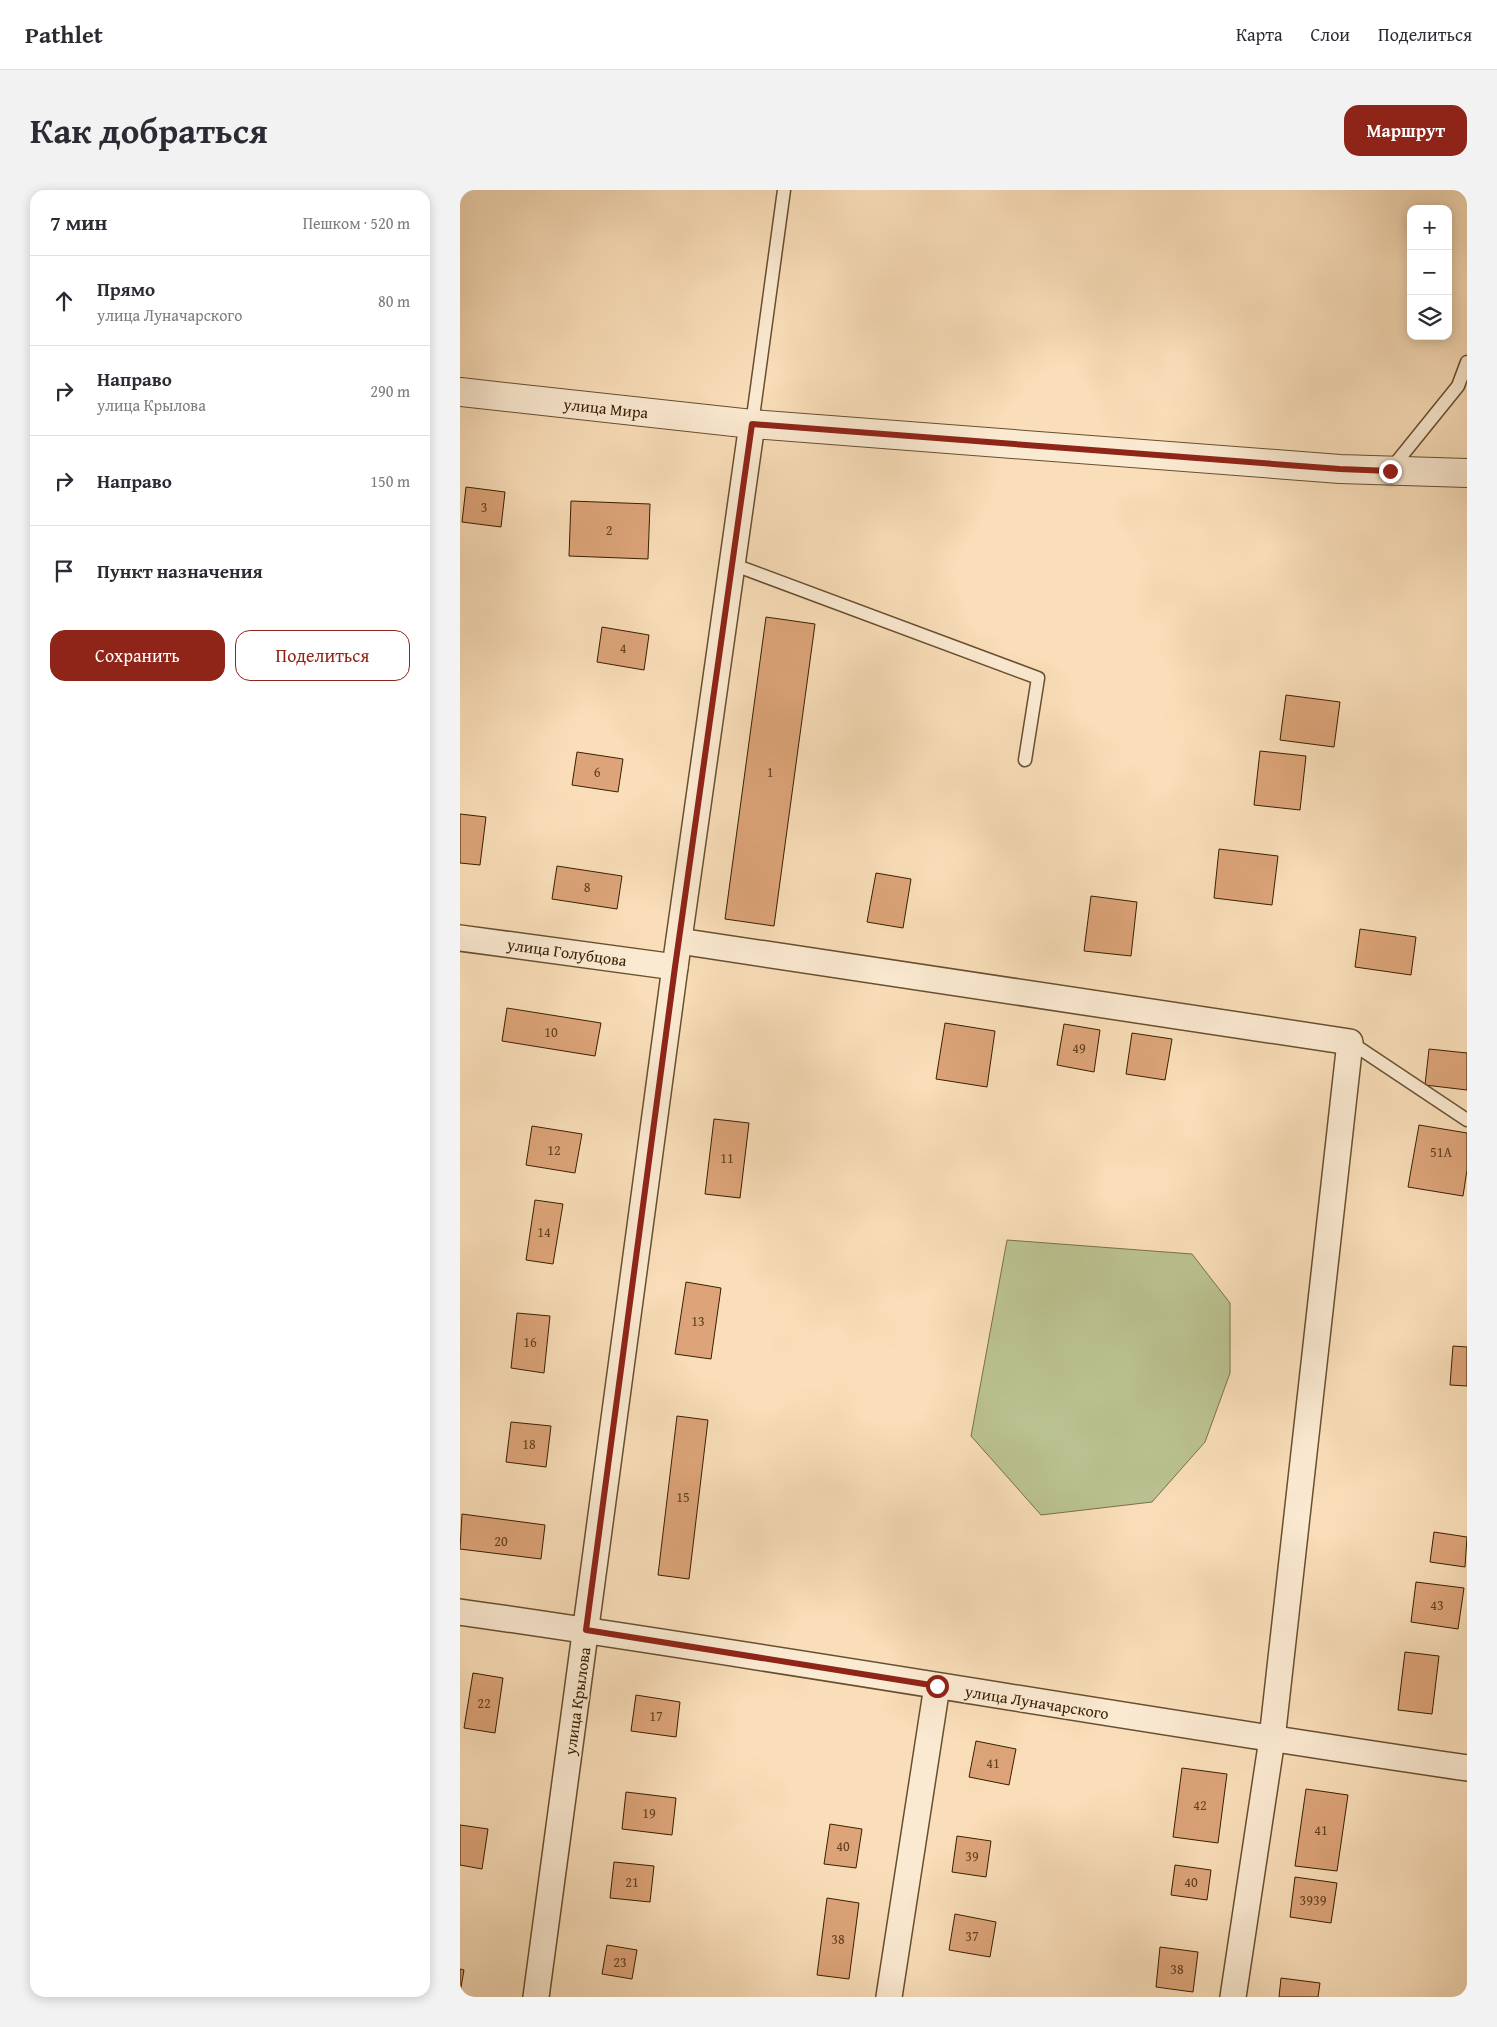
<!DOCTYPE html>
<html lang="ru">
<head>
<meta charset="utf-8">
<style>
  body { margin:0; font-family:"Gentium Book Plus",serif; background:#f2f2f3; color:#2b2b33 }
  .controls { position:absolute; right:15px; top:15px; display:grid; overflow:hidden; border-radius:10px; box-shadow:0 2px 12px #0003 }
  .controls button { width:45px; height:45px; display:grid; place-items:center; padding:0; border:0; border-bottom:1px solid #e1e1e2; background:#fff; color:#2b2b33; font:25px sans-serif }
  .stop { position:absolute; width:15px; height:15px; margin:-11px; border:4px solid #8f2418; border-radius:50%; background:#fff }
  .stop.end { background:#8f2418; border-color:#fff; box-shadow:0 1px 5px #0008 }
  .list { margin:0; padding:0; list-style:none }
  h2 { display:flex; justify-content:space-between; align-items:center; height:65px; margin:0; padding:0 20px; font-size:21px }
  h2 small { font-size:16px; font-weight:400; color:#7c7c81 }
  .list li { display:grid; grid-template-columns:32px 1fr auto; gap:15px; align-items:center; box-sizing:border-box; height:90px; padding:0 20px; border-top:1px solid #e1e1e2 }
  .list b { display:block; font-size:19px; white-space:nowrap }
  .list p { margin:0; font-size:16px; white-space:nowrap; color:#7c7c81 }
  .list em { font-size:16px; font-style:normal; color:#7c7c81 }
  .actions { display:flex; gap:10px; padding:15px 20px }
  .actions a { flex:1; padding:11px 0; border:1px solid #8f2418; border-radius:15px; text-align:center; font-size:18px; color:#8f2418 }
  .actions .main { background:#8f2418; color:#fff }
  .icon { flex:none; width:28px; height:28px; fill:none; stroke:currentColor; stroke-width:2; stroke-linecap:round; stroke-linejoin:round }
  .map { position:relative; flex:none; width:1007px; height:1807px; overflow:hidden; border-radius:15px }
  header { display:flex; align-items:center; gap:30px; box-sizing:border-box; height:70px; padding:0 25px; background:#fff; border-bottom:1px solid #e1e1e2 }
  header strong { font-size:24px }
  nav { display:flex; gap:28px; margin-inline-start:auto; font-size:18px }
  .intro { display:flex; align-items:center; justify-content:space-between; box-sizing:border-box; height:120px; padding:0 30px }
  h1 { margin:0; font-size:35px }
  .button { padding:12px 22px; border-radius:15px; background:#8f2418; color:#fff; font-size:18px; font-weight:700 }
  main { display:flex; gap:30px; padding:0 30px }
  aside { flex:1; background:#fff; border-radius:15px; box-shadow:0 2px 12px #0003 }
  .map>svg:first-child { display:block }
  .green { fill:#bbc291; stroke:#7a7048 }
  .building { fill:#dda479; stroke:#381f00 }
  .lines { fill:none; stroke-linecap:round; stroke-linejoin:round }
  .service-casing { stroke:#684f2e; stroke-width:15 }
  .minor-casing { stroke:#684f2e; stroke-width:28 }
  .tertiary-casing { stroke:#684f2e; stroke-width:30 }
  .service { stroke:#fbead2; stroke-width:12 }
  .minor { stroke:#fbead2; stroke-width:25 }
  .tertiary { stroke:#fbead2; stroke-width:28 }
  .route { stroke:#8f2418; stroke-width:6 }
  .labels { text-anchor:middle; stroke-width:4; stroke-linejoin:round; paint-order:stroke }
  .number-label { font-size:14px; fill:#61401e }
  .street-label { font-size:16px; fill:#381f00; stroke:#fbead2 }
</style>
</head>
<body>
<header>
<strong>Pathlet</strong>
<nav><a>Карта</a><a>Слои</a><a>Поделиться</a></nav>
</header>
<div class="intro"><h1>Как добраться</h1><a class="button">Маршрут</a></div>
<main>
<aside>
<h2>7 мин<small>Пешком · 520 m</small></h2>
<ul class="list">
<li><svg class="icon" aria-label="ahead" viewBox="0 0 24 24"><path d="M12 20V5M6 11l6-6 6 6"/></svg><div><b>Прямо</b><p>улица Луначарского</p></div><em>80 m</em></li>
<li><svg class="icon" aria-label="right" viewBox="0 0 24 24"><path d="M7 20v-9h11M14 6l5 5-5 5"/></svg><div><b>Направо</b><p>улица Крылова</p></div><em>290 m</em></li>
<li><svg class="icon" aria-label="right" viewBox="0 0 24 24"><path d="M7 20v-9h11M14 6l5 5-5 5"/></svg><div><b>Направо</b></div><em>150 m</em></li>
<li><svg class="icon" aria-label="arrive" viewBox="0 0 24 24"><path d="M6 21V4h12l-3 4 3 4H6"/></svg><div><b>Пункт назначения</b></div></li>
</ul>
<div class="actions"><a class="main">Сохранить</a><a>Поделиться</a></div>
</aside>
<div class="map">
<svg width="1007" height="1807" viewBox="0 0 1007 1807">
  <rect width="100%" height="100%" fill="#f9deb9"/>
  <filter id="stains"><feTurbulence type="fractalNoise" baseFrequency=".004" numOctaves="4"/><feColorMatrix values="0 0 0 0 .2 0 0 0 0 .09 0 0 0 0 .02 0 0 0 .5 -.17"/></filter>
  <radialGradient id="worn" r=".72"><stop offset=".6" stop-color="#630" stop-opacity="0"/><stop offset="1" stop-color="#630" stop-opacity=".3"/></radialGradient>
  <!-- green -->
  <path class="green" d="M547,1050L732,1064L770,1113V1183L745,1252L692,1312L581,1325L511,1246Z"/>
  <!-- building -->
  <g class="building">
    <path d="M6,297L45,302L41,337L2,332Z"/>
    <path d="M111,311L190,314L188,369L109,366Z"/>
    <path d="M306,427L355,434L314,736L265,729Z"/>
    <path d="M142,437L189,445L184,480L137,472Z"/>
    <path d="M826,505L880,512L874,557L820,550Z"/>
    <path d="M800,561L846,566L840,620L794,615Z"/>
    <path d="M117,562L163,569L158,602L112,595Z"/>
    <path d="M0,624L26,627L20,675L0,673Z"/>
    <path d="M759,659L818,666L812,715L754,708Z"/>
    <path d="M97,676L162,686L157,719L92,709Z"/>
    <path d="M416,683L451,689L443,738L407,732Z"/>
    <path d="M631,706L677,712L671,766L624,761Z"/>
    <path d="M900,739L956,747L951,785L895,777Z"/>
    <path d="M47,818L141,833L135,866L42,851Z"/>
    <path d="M485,833L535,841L527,897L476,889Z"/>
    <path d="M604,834L640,840L634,882L597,875Z"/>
    <path d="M672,843L712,849L705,890L666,884Z"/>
    <path d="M969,859L1007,863V900L965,895Z"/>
    <path d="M254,929L289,933L280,1008L245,1004Z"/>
    <path d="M959,935L1007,943V980L1003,1006L948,997Z"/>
    <path d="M72,936L122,944L115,983L66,975Z"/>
    <path d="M75,1010L103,1014L93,1074L66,1070Z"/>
    <path d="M226,1092L261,1098L251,1169L215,1164Z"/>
    <path d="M57,1123L90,1126L84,1183L51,1178Z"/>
    <path d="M993,1156L1007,1157V1196L990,1195Z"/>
    <path d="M217,1226L248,1230L229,1389L198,1385Z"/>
    <path d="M51,1232L91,1236L86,1277L46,1272Z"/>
    <path d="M2,1324L85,1335L81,1369L0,1359Z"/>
    <path d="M974,1342L1007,1347L1005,1377L970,1372Z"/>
    <path d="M956,1392L1004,1398L998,1439L951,1432Z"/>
    <path d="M945,1462L979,1466L972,1524L938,1520Z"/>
    <path d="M13,1483L43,1488L35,1543L4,1538Z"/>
    <path d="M176,1505L220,1512L216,1547L171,1541Z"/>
    <path d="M516,1551L556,1559L549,1595L509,1587Z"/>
    <path d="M722,1578L767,1584L758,1653L713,1647Z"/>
    <path d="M846,1599L888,1605L877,1681L835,1676Z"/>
    <path d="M166,1602L216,1608L212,1645L162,1639Z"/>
    <path d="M370,1634L402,1639L396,1678L364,1674Z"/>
    <path d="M0,1635L28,1639L22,1679L0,1675Z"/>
    <path d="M497,1646L531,1651L526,1687L492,1682Z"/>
    <path d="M154,1672L194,1676L190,1712L150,1708Z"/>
    <path d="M715,1675L751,1680L747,1710L711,1705Z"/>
    <path d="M835,1687L877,1693L871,1733L830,1727Z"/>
    <path d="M367,1708L399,1713L389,1789L357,1785Z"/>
    <path d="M495,1724L536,1732L530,1767L489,1760Z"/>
    <path d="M147,1755L177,1760L172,1789L142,1784Z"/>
    <path d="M700,1757L738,1762L733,1802L696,1797Z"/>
    <path d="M0,1779L4,1780L0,1803Z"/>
    <path d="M821,1788L860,1793L858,1807H819Z"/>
  </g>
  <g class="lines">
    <defs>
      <g id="service">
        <path d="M292,234L324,0"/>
        <path d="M931,279L998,196L1007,172"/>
        <path d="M272,374L578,488L565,570"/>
        <path d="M890,852L1007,930"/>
      </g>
      <g id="minor">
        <path d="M0,748L215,777"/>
        <path d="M219,751L890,852L812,1549L773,1807"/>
        <path d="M0,1422C336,1470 671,1529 1007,1578"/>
        <path d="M76,1807L215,777L292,234"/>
        <path d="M429,1807L477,1496"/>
      </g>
      <path id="tertiary" d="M0,202L292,234L880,279L1007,283"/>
    </defs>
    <!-- service casing -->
    <use href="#service" class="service-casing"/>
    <!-- minor casing -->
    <use href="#minor" class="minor-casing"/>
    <!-- tertiary casing -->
    <use href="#tertiary" class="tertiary-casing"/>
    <!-- service -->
    <use href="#service" class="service"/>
    <!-- minor -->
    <use href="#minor" class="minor"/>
    <!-- tertiary -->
    <use href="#tertiary" class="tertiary"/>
  </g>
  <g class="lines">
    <!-- route -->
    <path class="route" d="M477,1496L126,1440L215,777L292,234L880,279L930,281"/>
  </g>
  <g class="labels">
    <!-- number labels -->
    <g class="number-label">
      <text x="24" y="322">3</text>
      <text x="149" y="345">2</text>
      <text x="163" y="463">4</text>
      <text x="137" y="587">6</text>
      <text x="310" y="587">1</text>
      <text x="127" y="702">8</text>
      <text x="91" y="847">10</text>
      <text x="619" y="863">49</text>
      <text x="94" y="965">12</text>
      <text x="981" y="967">51А</text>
      <text x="267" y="973">11</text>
      <text x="84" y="1047">14</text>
      <text x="238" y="1136">13</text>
      <text x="70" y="1157">16</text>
      <text x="69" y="1259">18</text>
      <text x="223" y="1312">15</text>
      <text x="41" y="1356">20</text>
      <text x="977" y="1420">43</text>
      <text x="24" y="1518">22</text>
      <text x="196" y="1531">17</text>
      <text x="533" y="1578">41</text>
      <text x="740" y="1620">42</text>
      <text x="189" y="1628">19</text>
      <text x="861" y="1645">41</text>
      <text x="383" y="1661">40</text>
      <text x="512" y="1671">39</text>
      <text x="172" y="1697">21</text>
      <text x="731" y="1697">40</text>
      <text x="853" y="1715">3939</text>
      <text x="512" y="1751">37</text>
      <text x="378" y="1754">38</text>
      <text x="160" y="1777">23</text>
      <text x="717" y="1784">38</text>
    </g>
    <!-- street labels -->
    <g class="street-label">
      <text transform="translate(146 218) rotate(6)" y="6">улица Мира</text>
      <text transform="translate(107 762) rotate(8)" y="6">улица Голубцова</text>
      <text transform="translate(117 1511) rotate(-82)" y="6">улица Крылова</text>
      <text transform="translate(577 1512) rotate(9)" y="6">улица Луначарского</text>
    </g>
  </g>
  <rect width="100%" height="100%" filter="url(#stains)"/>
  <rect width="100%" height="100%" fill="url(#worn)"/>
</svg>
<div class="controls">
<button>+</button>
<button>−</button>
<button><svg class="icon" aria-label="layers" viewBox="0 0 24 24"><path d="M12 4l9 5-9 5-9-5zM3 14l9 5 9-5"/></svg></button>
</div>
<div class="stop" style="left:477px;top:1496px"></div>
<div class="stop end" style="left:930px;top:281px"></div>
</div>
</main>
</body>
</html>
